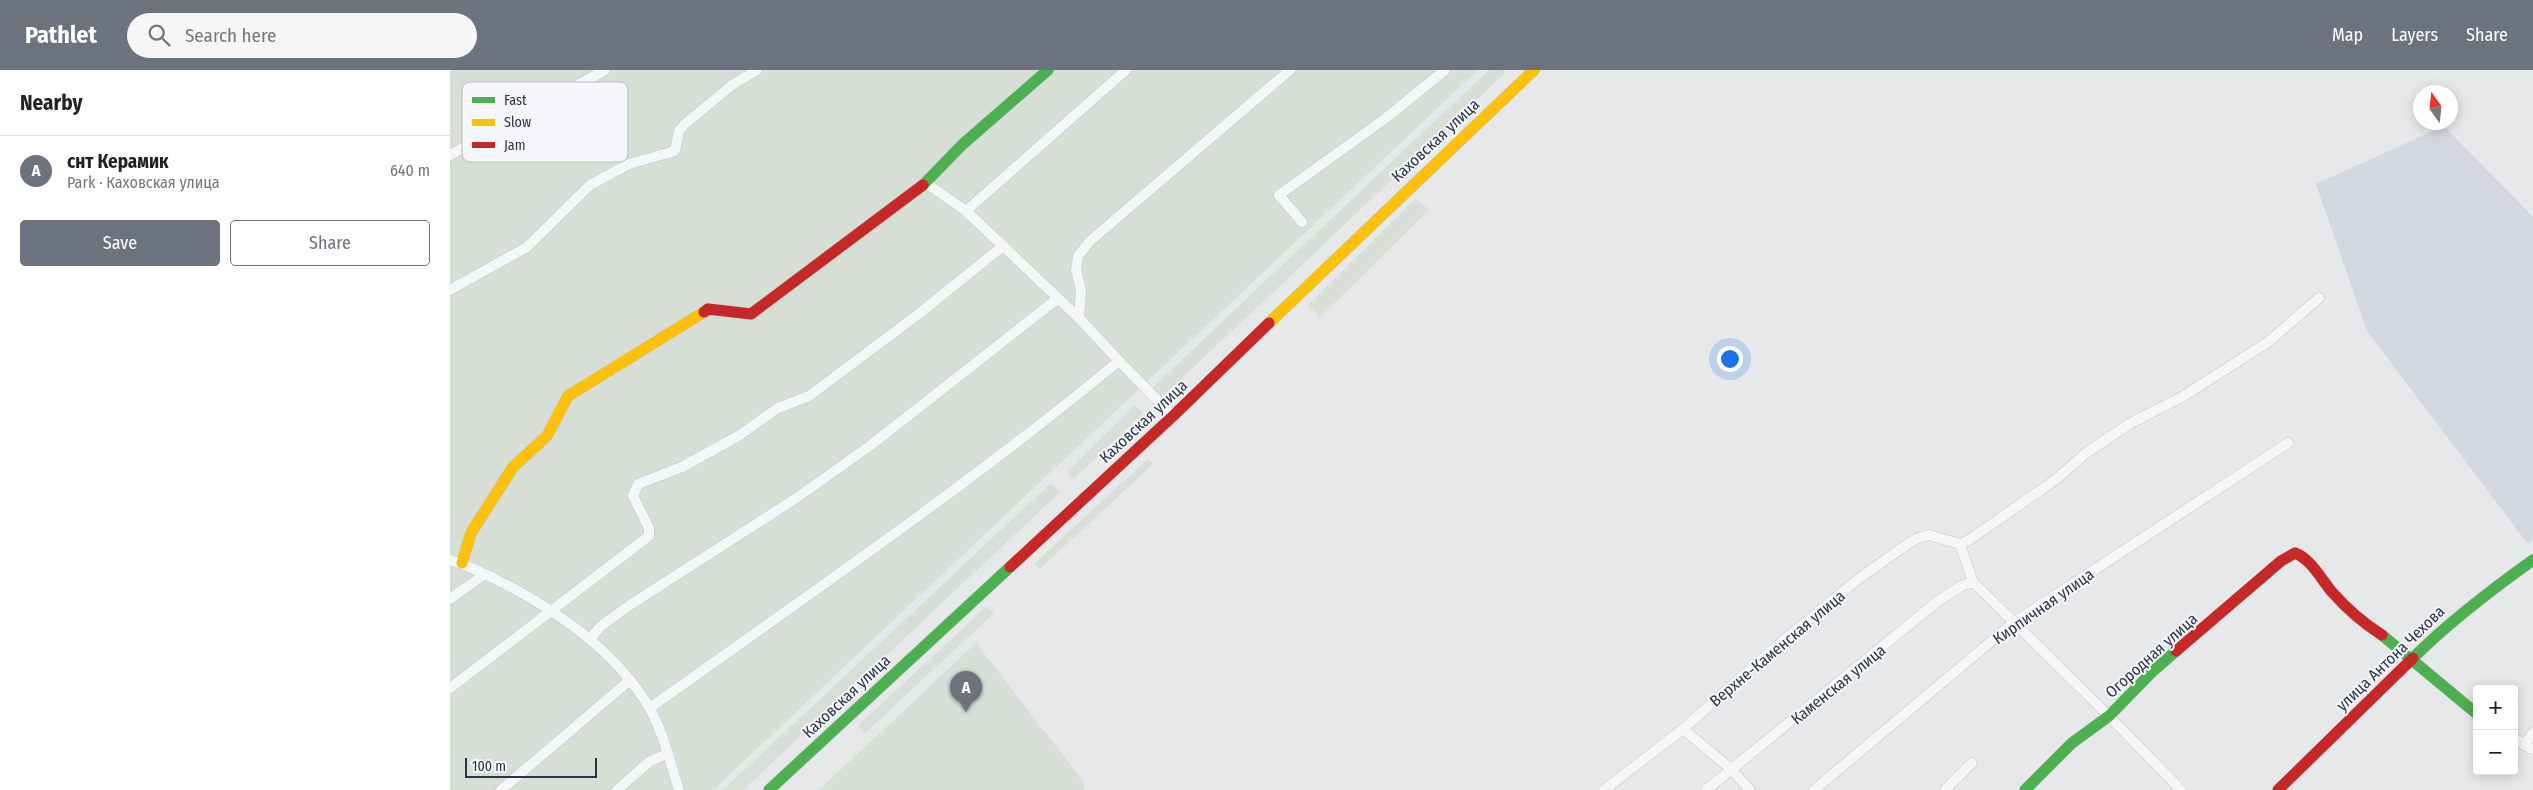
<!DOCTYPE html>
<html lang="en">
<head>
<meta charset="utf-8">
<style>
  body { margin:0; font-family:"Fira Sans Condensed",sans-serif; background:#f6f6f6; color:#222 }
  .controls { position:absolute; right:15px; bottom:15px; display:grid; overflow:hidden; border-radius:5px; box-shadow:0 2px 12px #0003 }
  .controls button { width:45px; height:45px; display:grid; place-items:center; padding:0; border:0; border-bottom:1px solid #e0e0e0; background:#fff; color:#222; font:25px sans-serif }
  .compass { position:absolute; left:1963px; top:15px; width:45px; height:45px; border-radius:50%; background:#fff; box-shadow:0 2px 12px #0003; rotate:345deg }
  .scale { position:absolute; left:15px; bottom:12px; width:132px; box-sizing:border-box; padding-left:5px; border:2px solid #2b3445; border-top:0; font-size:14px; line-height:18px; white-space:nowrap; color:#2b3445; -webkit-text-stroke:4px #f4f6f9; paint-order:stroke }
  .you { position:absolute; left:1279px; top:288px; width:18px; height:18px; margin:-12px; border:4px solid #fff; border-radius:50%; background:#1a73e8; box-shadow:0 0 0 8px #1a73e833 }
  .badge { display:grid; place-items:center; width:32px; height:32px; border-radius:50%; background:#6c737f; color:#fff; font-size:16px; font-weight:700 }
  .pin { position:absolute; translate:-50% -41px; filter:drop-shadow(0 1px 2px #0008) }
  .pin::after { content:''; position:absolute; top:26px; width:18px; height:15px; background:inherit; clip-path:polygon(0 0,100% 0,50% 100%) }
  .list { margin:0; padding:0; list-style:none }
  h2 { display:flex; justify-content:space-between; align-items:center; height:65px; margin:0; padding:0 20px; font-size:21px }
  h2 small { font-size:16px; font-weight:400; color:#767676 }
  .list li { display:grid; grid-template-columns:32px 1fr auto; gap:15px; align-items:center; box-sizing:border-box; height:70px; padding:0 20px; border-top:1px solid #e0e0e0 }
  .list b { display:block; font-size:19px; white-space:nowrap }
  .list p { margin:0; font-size:16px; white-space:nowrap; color:#767676 }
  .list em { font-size:16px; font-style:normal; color:#767676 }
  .actions { display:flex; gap:10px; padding:15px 20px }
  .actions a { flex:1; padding:11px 0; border:1px solid #6c737f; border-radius:5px; text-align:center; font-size:18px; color:#6c737f }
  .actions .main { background:#6c737f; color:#fff }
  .icon { flex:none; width:28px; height:28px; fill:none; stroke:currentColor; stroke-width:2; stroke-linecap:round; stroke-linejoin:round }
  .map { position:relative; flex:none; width:2083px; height:720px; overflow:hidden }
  header { display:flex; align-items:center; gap:30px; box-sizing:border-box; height:70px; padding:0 25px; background:#6c737f; color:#fff }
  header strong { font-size:24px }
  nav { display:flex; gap:28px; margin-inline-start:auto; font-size:18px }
  .search { width:350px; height:45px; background:#f6f6f6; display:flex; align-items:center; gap:12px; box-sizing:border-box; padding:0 18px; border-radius:28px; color:#767676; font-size:19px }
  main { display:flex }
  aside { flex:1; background:#fff }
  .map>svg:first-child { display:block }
  .built { fill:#d4d7dd }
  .green { fill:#d6ded6 }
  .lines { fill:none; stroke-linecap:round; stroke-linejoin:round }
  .street-casing { stroke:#c4c6c8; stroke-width:11 }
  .fast-casing { stroke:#c4c6c8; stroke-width:12 }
  .slow-casing { stroke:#c4c6c8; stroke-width:12 }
  .jam-casing { stroke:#c4c6c8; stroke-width:12 }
  .street { stroke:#f5f6f7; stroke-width:10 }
  .fast { stroke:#4caf50; stroke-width:11 }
  .slow { stroke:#ffc107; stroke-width:11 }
  .jam { stroke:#c62828; stroke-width:11 }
  .labels { text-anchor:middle; stroke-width:4; stroke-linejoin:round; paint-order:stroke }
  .street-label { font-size:16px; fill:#2b3445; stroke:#f4f6f9 }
  .key { fill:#f4f6f9; stroke:#b8bcc3; stroke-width:1 }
  .key-label { font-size:14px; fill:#2b3445 }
</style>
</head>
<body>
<header>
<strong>Pathlet</strong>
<div class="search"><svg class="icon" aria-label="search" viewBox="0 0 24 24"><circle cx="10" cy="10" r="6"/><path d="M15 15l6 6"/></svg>Search here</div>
<nav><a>Map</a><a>Layers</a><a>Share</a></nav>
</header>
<main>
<aside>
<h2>Nearby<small></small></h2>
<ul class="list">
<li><span class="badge">A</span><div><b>снт Керамик</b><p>Park · Каховская улица</p></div><em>640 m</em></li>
</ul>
<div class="actions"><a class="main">Save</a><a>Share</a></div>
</aside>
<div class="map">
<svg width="2083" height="720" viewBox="0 0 2083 720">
  <rect width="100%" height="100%" fill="#e6e8ea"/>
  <!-- built -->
  <path class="built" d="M1994,56L2083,147V470L2078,474L1917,261L1866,114Z"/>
  <!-- green -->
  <g class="green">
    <path d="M0,0H1028L263,720H0Z"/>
    <path d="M1039,0H1052L1055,3L710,329L701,319Z"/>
    <path d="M966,128L979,140L870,247L858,235Z"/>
    <path d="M685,335L693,343L624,409L617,402Z"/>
    <path d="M698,389L703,394L590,499L585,493Z"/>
    <path d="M601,413L610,422L293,720H273Z"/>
    <path d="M537,536L544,543L415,663L408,656Z"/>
    <path d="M526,573L633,711L634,720H369Z"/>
  </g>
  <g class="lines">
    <defs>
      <g id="street">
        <path d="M0,85L155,0"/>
        <path d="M476,113L516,141L553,176L629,248L669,291L723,346"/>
        <path d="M516,141L676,0"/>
        <path d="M852,152L829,125L936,48L995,0"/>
        <path d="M0,220L77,177L140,115L179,94L225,81L229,61L235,54L282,15L307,0"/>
        <path d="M629,248L631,220L626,200L628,186L640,171L840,0"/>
        <path d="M1510,474L1519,470L1605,410L1636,383L1679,354L1732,327L1818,272L1869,228"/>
        <path d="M1510,474L1523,512L1659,646L1731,720"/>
        <path d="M0,490C16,494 30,502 45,509C105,539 164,579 199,637C213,661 220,693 229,720"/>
        <path d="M0,529L35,504"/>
        <path d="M140,569L151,556L180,535L345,429L421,375L607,229"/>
        <path d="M0,618L199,466V458L183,426L188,414L232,397L290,365L328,338L359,326L466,246L553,176"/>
        <path d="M200,638C358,525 519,415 669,291"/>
        <path d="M1233,659L1281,699L1300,720"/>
        <path d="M2064,668L2083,680"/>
        <path d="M2074,675L2083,663"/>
        <path d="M51,720L180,610"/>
        <path d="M167,720L200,691L217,684"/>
        <path d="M1154,720L1233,659L1322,580L1407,510L1456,475L1468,468L1479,465L1510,474"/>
        <path d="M1256,720L1488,531L1511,516L1523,512"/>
        <path d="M1364,720L1563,553L1838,373"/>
        <path d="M1495,720L1522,693"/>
      </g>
      <g id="fast">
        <path d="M473,115L513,74L598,0"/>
        <path d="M1932,565L2027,644"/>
        <path d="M1963,588C2000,551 2041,520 2083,490"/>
        <path d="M319,720L560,497"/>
        <path d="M1575,720L1622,673L1659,646L1703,601L1726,581"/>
      </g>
      <g id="slow">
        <path d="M819,253L1084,0"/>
        <path d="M12,493L21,463L63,397L97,366L118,326L254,242"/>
      </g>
      <g id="jam">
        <path d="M254,242L258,239L301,244L473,115"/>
        <path d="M560,497L723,346L819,253"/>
        <path d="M1726,581L1831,491L1845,483C1861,489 1871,509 1882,522C1897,539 1913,553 1932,565"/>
        <path d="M1828,720L1963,588"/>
      </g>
    </defs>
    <!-- street casing -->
    <use href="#street" class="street-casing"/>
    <!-- fast casing -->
    <use href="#fast" class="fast-casing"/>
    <!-- slow casing -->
    <use href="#slow" class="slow-casing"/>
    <!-- jam casing -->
    <use href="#jam" class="jam-casing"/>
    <!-- street -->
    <use href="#street" class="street"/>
    <!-- fast -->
    <use href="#fast" class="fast"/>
    <!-- slow -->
    <use href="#slow" class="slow"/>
    <!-- jam -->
    <use href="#jam" class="jam"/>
  </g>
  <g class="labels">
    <!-- street labels -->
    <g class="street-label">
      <text transform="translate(985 70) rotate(-43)" y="6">Каховская улица</text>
      <text transform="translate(693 351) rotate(-43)" y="6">Каховская улица</text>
      <text transform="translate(1593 536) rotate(-35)" y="6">Кирпичная улица</text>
      <text transform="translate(1327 578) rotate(-40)" y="6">Верхне-Каменская улица</text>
      <text transform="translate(1701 585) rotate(-42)" y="6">Огородная улица</text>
      <text transform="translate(1940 588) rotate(-44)" y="6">улица Антона Чехова</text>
      <text transform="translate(1388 614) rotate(-39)" y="6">Каменская улица</text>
      <text transform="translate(396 626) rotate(-43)" y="6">Каховская улица</text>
    </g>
  </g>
  <!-- legend -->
  <rect x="12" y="12" width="166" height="80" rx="8" class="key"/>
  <rect x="22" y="27" width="23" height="6" fill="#4caf50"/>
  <rect x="22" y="49" width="23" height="7" fill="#ffc107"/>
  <rect x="22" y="72" width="23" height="6" fill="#c62828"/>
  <g class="key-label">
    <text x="54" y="35">Fast</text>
    <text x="54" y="57">Slow</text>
    <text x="54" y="80">Jam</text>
  </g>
</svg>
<div class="controls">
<button>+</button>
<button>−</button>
</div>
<svg class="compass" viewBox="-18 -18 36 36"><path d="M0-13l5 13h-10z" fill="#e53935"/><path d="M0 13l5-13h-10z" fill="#767676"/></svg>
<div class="scale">100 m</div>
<div class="you"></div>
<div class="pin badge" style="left:516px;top:642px">A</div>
</div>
</main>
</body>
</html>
